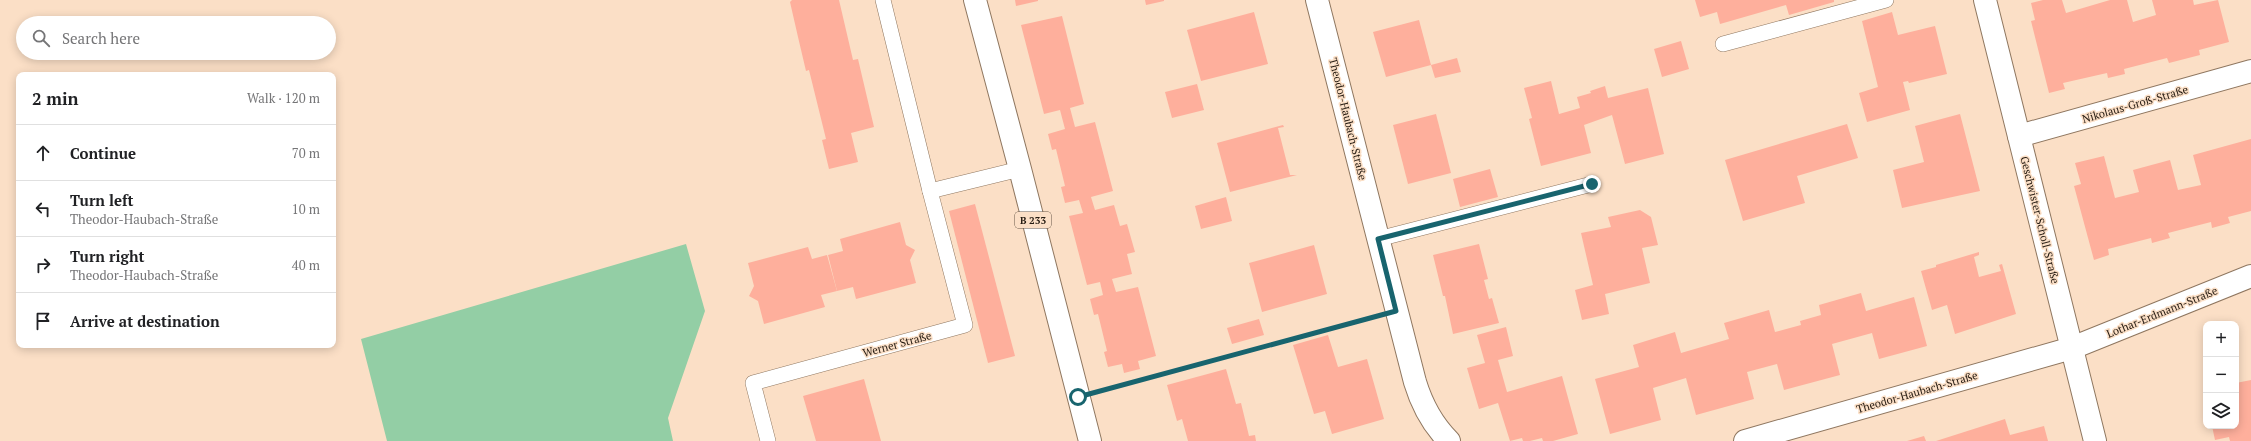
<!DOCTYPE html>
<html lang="en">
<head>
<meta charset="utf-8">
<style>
  body { margin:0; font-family:"PT Serif",serif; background:#f2f2f2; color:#202124 }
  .controls { position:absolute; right:12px; bottom:12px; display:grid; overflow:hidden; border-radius:8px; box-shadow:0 2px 10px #0003 }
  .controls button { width:36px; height:36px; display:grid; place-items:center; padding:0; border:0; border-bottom:1px solid #e0e0e0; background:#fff; color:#202124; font:20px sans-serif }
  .stop { position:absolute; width:12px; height:12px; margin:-9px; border:3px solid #18646e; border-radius:50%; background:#fff }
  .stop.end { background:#18646e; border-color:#fff; box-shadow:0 1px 4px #0008 }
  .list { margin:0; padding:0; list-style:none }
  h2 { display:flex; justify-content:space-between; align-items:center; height:52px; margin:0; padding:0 16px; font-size:17px }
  h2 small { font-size:13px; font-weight:400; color:#757577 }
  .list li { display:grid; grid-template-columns:26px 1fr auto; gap:12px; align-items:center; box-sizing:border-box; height:56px; padding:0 16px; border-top:1px solid #e0e0e0 }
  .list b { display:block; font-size:15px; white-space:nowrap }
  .list p { margin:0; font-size:13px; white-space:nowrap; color:#757577 }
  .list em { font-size:13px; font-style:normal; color:#757577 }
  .icon { flex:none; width:22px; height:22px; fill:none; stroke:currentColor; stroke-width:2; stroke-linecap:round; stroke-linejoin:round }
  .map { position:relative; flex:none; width:2251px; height:441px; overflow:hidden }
  .search { position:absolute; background:#fff; box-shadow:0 2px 10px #0003; left:16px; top:16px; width:320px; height:44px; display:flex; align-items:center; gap:10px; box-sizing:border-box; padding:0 14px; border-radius:22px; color:#757577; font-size:15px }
  .panel { position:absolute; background:#fff; box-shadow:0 2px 10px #0003; left:16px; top:72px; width:320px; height:276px; border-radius:8px }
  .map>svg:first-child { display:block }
  .green { fill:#93cea5 }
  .building { fill:#feaf9c }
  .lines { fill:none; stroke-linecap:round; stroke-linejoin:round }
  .lane-casing { stroke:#8f7760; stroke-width:16 }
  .street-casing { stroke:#8f7760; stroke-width:24 }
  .primary-casing { stroke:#8f7760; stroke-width:24 }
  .path { stroke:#9a8675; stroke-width:2.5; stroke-dasharray:4 2; stroke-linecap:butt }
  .lane { stroke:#fff; stroke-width:15 }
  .street { stroke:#fff; stroke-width:22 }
  .primary { stroke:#fff; stroke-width:22 }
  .route { stroke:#18646e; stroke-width:5 }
  .labels { text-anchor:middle; stroke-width:3; stroke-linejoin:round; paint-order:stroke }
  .shield { fill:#fbdfc6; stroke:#645547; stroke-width:1 }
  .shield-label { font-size:10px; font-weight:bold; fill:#241a11 }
  .street-label { font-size:11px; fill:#241a11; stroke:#fbdfc6 }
</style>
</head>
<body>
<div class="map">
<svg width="2251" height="441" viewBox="0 0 2251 441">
  <rect width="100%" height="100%" fill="#fbdfc6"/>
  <!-- green -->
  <path class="green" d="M686,244L705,311L668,418L673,441H387L361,339Z"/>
  <!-- building -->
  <g class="building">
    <path d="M792,0H839L853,60L858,59L874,127L851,133L858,162L829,169L822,140L826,139L809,70L806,71L798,37L790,2Z"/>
    <path d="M1015,0H1038V1L1016,6Z"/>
    <path d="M1145,0H1164V1L1146,5Z"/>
    <path d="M1695,0H1834V2L1789,15L1786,5L1720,24L1717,12L1700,17Z"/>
    <path d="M2043,0H2062L2066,13L2110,0H2127L2133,22L2156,15L2152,0H2193L2194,5L2218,0L2229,42L2199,50L2200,55L2169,63L2167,58L2124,69L2125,74L2108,78L2107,73L2063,83L2065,89L2049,93L2031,21L2035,20L2031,3Z"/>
    <path d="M1254,12L1268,64L1201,81L1187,30Z"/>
    <path d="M1892,12L1898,35L1935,26L1947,74L1909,83L1908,81L1903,82L1910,110L1867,122L1859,93L1878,87L1862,21Z"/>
    <path d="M1062,16L1084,104L1070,108L1075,127L1095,122L1113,191L1091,197L1095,210L1114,205L1120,226L1127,224L1135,252L1127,254L1132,274L1112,279L1116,292L1138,287L1156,356L1138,361L1140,369L1124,373L1122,364L1108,367L1104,352L1107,351L1098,314L1094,315L1090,299L1103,295L1100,282L1087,285L1069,216L1083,213L1079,200L1065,203L1061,187L1065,186L1056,149L1052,150L1048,134L1065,129L1060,110L1044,114L1021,25Z"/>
    <path d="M1419,20L1431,65L1386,77L1373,32Z"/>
    <path d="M1681,41L1689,69L1662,77L1654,49Z"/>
    <path d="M1457,58L1461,72L1435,78L1431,65Z"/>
    <path d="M1551,81L1559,114L1580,108L1577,97L1591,93L1590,91L1605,86L1608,98L1648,88L1664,154L1625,164L1612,115L1584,125L1591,153L1541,166L1529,119L1532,118L1524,88Z"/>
    <path d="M1197,84L1204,110L1172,118L1165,92Z"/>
    <path d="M1436,114L1451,173L1408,184L1393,125Z"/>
    <path d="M1960,114L1980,191L1902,208L1893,170L1924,162L1915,126Z"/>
    <path d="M1847,124L1858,158L1797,176L1805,203L1743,221L1725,160Z"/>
    <path d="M1283,125L1284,127L1278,128L1290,175H1297L1230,192L1217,143Z"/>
    <path d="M2251,139V211L2228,217L2230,223L2212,228L2211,222L2168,233L2170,238L2152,243L2151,238L2108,249L2109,255L2094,260L2074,186L2081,184L2075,163L2104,156L2115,198L2139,192L2133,170L2170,160L2178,190L2201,185L2193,155Z"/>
    <path d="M1490,169L1498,197L1460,207L1453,179Z"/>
    <path d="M1226,197L1232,221L1201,229L1195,206Z"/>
    <path d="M975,204L1015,356L988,363L949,211Z"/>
    <path d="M1640,210L1651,217L1658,245L1642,248L1650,283L1605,294L1609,314L1582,320L1575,290L1593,285L1581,233L1611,227L1608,217Z"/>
    <path d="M900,222L906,245L915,250L910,260L916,283L856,299L853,287L837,291L828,255L843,251L840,239Z"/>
    <path d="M1479,244L1488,279L1484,280L1489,299L1492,298L1499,323L1453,334L1445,296H1443L1433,255Z"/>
    <path d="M1314,245L1327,294L1262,312L1249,263Z"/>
    <path d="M808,247L812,259L827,255L837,291L821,295L825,307L764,324L758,301L749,296L754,286L748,263Z"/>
    <path d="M1979,252V255L1974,257L1979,277L2001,271L1999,265L2002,264L2016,314L1955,334L1947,305L1932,310L1921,271L1936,267V265Z"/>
    <path d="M1861,293L1866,311L1914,297L1927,346L1879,359L1872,333L1832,344L1840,375L1784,390L1777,364L1747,372L1754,399L1696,415L1686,378L1653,388L1661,420L1610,434L1595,379L1639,367L1633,345L1675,332L1681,353L1729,339L1724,323L1769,310L1775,332L1801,325L1800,321L1821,315L1819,305Z"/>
    <path d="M1259,319L1264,335L1232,344L1227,328Z"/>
    <path d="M1506,327L1513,356L1498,360L1507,392L1562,376L1578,434L1553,441H1543L1542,438L1530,441H1523L1522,438L1510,441L1498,403L1479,409L1467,368L1485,363L1477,335Z"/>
    <path d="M1328,335L1338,367L1367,359L1384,419L1332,434L1325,411L1314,414L1293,345Z"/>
    <path d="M1226,369L1236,404L1241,403L1249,436L1255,435L1256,441H1188L1182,419L1177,421L1167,385Z"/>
    <path d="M864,379L881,441H816L803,396Z"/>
    <path d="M2251,380V441H2230L2229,437L2215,440L2212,426H2236V383Z"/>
    <path d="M2206,391V401H2205L2203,392Z"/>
    <path d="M2005,419L2010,435L2044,426L2048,441H1936Z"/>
    <path d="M1924,436L1926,441H1907Z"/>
  </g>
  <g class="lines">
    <defs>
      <g id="lane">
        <path d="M883,0L930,191L1020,169"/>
        <path d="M1723,44L1886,0"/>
        <path d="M1378,239L1592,184"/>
        <path d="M768,441L753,383L965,325L930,191"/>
      </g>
      <g id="street">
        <path d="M1317,0L1415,382C1422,405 1432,424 1449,441"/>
        <path d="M1985,0L2095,441"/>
        <path d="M2019,136L2251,71"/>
        <path d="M1745,441L2072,348L2251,276"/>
      </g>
      <path id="primary" d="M975,0L1020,169L1090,441"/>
    </defs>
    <!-- lane casing -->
    <use href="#lane" class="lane-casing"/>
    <!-- street casing -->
    <use href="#street" class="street-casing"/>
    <!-- primary casing -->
    <use href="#primary" class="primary-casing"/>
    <!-- path -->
    <path class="path" d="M1107,389L1369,319"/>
    <!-- lane -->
    <use href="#lane" class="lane"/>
    <!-- street -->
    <use href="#street" class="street"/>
    <!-- primary -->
    <use href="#primary" class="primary"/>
  </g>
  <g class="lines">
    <!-- route -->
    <path class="route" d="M1078,397L1396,311L1378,239L1592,184"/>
  </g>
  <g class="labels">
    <!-- shield labels -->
    <rect class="shield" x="1015" y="212" width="36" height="16" rx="3"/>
    <g class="shield-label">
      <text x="1033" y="224">B 233</text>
    </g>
    <!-- street labels -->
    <g class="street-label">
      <text transform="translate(2135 104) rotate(-16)" y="4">Nikolaus-Groß-Straße</text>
      <text transform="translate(1348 119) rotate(76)" y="4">Theodor-Haubach-Straße</text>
      <text transform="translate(2040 220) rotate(76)" y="4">Geschwister-Scholl-Straße</text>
      <text transform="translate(2162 312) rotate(-22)" y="4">Lothar-Erdmann-Straße</text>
      <text transform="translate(897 344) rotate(-15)" y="4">Werner Straße</text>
      <text transform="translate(1917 392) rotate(-16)" y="4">Theodor-Haubach-Straße</text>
    </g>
  </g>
</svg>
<div class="controls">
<button>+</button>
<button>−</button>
<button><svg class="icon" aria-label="layers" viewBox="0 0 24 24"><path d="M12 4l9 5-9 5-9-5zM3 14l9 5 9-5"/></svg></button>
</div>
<div class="stop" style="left:1078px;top:397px"></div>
<div class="stop end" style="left:1592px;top:184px"></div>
<div class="search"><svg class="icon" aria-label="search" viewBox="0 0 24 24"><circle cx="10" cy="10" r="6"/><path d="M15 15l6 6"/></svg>Search here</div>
<section class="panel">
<h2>2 min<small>Walk · 120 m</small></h2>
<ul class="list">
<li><svg class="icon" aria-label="ahead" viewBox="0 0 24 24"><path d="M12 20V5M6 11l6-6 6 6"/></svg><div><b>Continue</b></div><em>70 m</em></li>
<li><svg class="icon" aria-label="left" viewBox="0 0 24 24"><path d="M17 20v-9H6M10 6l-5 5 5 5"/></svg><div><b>Turn left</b><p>Theodor-Haubach-Straße</p></div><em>10 m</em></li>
<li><svg class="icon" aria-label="right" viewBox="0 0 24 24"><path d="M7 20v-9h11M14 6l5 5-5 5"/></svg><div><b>Turn right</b><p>Theodor-Haubach-Straße</p></div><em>40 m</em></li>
<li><svg class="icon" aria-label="arrive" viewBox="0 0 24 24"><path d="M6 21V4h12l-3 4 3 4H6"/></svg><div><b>Arrive at destination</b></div></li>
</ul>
</section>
</div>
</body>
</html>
